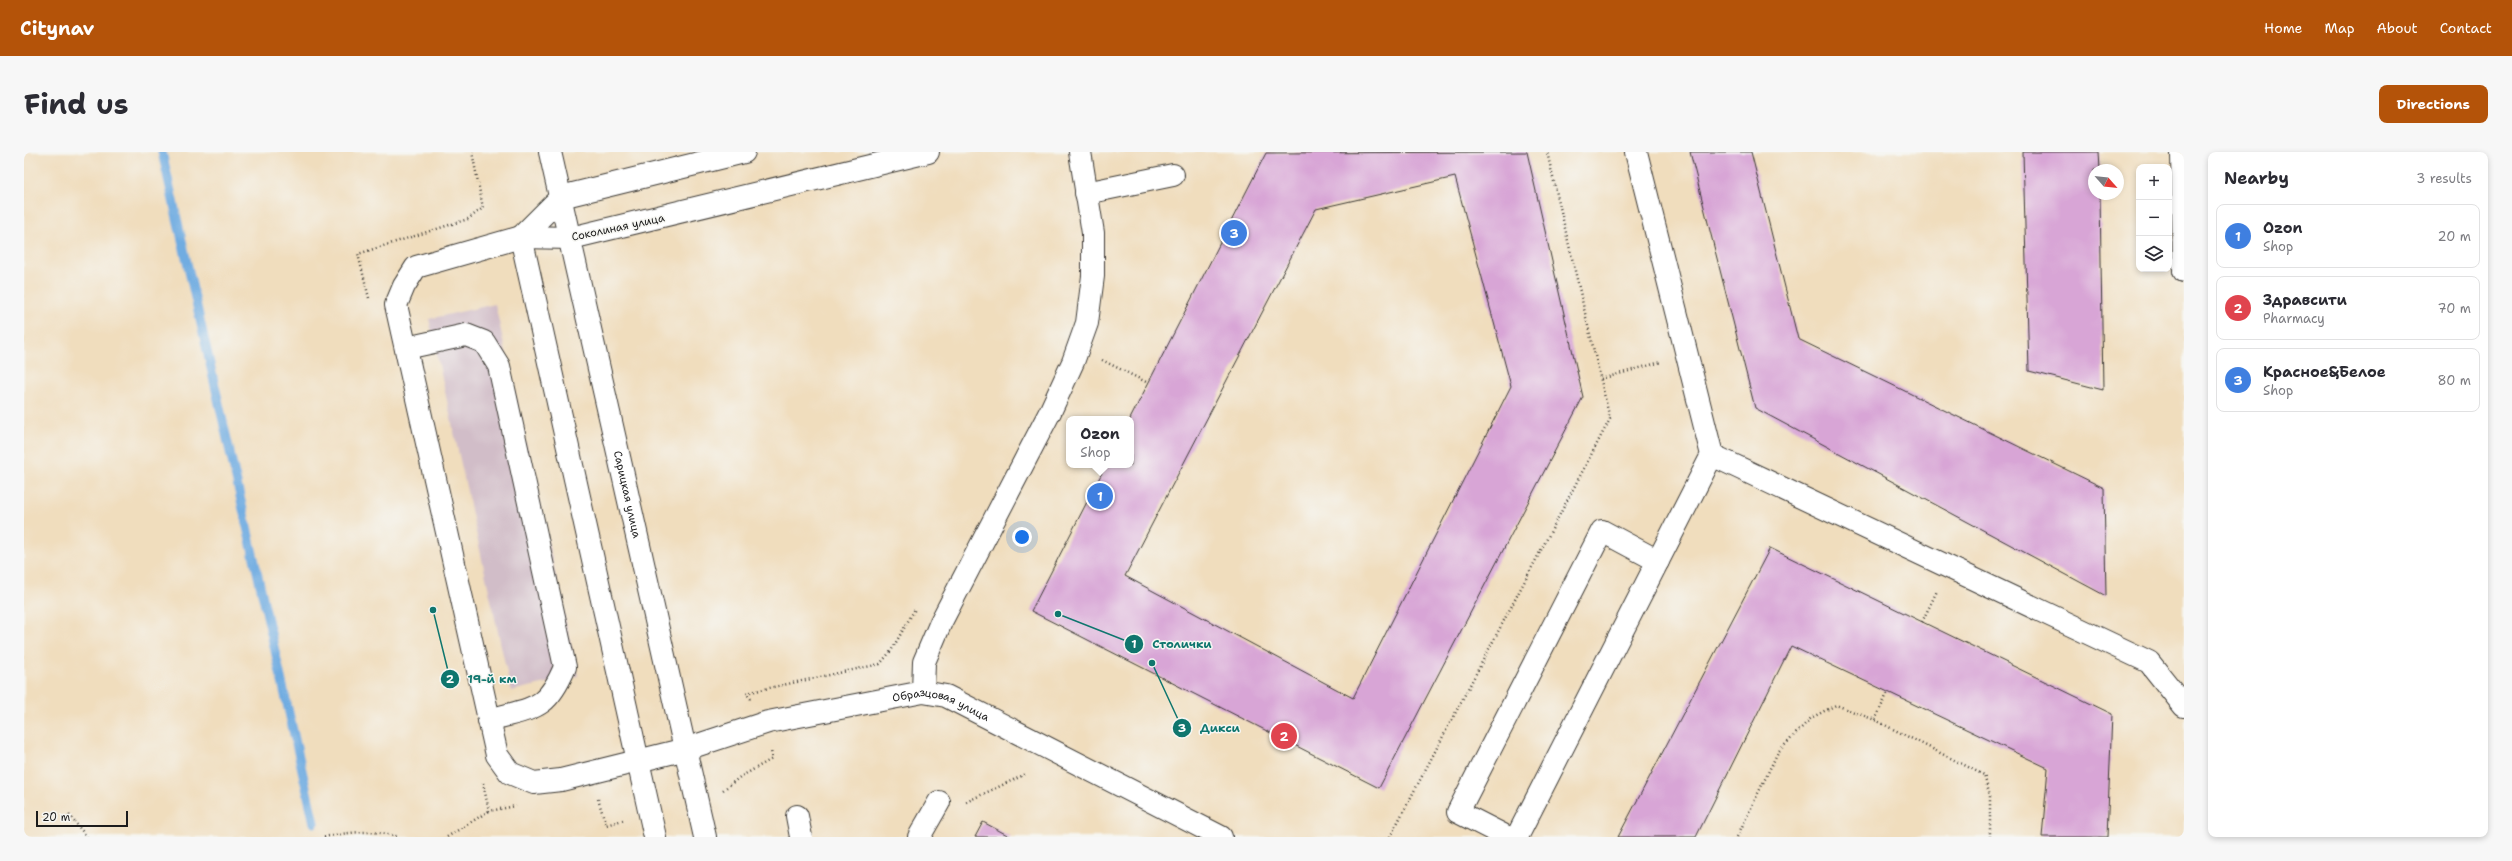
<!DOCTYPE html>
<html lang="en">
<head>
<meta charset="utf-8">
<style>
  body { margin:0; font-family:"Shantell Sans",sans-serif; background:#f7f7f7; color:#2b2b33 }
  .controls { position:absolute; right:12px; top:12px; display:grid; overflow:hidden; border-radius:8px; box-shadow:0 2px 6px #0003 }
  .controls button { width:36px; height:36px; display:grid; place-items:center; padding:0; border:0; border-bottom:1px solid #e1e1e2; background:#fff; color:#2b2b33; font:20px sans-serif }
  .compass { position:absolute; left:2064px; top:12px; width:36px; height:36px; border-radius:50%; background:#fff; box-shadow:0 2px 6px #0003; rotate:117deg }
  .scale { position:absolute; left:12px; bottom:10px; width:92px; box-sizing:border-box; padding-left:4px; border:2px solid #1c1c1c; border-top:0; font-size:11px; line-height:14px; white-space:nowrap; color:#1c1c1c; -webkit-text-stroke:3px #f6f6f2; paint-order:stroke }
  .you { position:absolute; left:998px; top:385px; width:14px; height:14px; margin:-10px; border:3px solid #fff; border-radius:50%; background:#1a73e8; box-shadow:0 0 0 6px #1a73e833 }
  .badge { display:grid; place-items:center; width:26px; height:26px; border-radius:50%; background:#b45309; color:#fff; font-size:13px; font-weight:700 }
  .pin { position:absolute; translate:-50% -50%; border:2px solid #fff; box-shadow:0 1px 4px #0006 }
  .popup { position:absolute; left:1042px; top:264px; width:68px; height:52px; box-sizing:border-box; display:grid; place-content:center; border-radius:8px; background:#fff; filter:drop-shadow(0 1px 3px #0005); font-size:13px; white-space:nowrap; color:#7c7c81 }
  .popup b { font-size:15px; color:#2b2b33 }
  .popup::after { content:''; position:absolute; left:50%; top:100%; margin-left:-8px; border:8px solid transparent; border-top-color:#fff }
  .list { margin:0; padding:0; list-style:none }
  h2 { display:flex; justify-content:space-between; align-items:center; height:52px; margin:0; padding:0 16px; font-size:17px }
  h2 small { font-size:13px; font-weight:400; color:#7c7c81 }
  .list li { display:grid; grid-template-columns:26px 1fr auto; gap:12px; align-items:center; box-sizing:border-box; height:64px; margin:0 8px 8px; padding:0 8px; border:1px solid #e1e1e2; border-radius:8px }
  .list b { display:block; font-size:15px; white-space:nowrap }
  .list p { margin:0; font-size:13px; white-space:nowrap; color:#7c7c81 }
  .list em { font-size:13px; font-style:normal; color:#7c7c81 }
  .icon { flex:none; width:22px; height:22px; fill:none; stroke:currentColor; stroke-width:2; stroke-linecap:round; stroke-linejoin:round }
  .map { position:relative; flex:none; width:2160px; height:685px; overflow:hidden; border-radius:8px }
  header { display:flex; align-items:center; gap:24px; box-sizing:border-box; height:56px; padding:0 20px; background:#b45309; color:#fff }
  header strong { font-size:19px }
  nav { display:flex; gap:22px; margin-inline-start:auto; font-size:14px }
  .intro { display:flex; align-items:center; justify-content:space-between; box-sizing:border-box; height:96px; padding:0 24px }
  h1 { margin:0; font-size:28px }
  .button { padding:10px 18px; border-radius:8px; background:#b45309; color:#fff; font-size:14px; font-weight:700 }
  main { display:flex; gap:24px; padding:0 24px }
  aside { flex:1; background:#fff; border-radius:8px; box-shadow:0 2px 6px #0003 }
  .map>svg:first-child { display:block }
  .industrial { fill:#d1bdc8 }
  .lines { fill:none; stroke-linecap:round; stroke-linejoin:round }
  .stream { stroke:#70ace1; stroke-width:9 }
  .building { fill:#d8a5d6; fill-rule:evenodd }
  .minor-casing { stroke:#3c3934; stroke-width:24 }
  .path { stroke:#3c3934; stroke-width:2.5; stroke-dasharray:1 3; stroke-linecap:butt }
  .minor { stroke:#fff; stroke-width:22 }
  .labels { text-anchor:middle; stroke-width:3; stroke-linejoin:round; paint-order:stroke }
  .street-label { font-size:11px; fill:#1c1c1c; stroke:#f6f6f2 }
  .leader { fill:none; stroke:#0f766e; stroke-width:1.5 }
  .callout-dot { fill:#0f766e; stroke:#f6f6f2; stroke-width:1.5 }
  .mark-label { font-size:12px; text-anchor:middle; font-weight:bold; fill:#fff }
  .callout-label { font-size:12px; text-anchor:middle; font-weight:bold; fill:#0f766e; stroke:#f6f6f2; stroke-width:3; stroke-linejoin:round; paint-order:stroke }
</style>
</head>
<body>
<header>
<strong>Citynav</strong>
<nav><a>Home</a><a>Map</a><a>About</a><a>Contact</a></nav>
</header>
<div class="intro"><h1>Find us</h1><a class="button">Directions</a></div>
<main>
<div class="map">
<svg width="2160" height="685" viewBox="0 0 2160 685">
  <rect width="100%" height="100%" fill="#f6f6f2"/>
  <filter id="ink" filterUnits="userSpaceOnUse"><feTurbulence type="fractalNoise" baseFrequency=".025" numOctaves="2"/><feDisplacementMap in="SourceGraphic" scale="8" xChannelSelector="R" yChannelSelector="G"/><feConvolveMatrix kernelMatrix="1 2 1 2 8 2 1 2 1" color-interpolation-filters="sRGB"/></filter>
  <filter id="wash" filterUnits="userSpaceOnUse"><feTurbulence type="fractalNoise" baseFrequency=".012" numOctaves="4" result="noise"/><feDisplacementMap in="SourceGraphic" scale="16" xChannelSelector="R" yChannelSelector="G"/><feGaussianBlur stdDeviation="0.9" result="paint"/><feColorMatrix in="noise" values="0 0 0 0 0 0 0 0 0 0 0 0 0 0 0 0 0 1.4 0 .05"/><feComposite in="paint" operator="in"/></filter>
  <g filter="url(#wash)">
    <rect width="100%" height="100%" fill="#f0ddbd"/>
    <!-- industrial -->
    <path class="industrial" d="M471,152L554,524L487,539L405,167Z"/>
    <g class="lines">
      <!-- stream -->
      <path class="stream" d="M138,0L290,671"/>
    </g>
    <g id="blocks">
      <!-- building -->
      <g class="building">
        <path d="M1503,0L1559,245L1355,636L1007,459L1082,313H1107L1106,267L1242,1ZM1431,25L1487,234L1329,546L1101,424L1292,57Z"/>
        <path d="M1666,0H1727L1774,187L2080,336L2082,444L1731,256Z"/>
        <path d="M1999,0H2075L2076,18H2070V42H2076L2079,238L2005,219Z"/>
        <path d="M1746,396L2088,562L2083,685H2018L2024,616L1767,494L1672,685H1594Z"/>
        <path d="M959,670L987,685H951Z"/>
      </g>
    </g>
  </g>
  <g filter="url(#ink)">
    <use href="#blocks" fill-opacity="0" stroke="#3c3934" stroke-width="1"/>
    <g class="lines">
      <defs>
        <g id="minor">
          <path id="s1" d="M526,0L681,685"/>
          <path id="s2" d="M904,0L547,86L497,85L392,115L380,134L372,153L473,603L486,621L510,631L537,628L662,597L744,570L899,540L922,544L1197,685"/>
          <path d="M2158,0L2160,119"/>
          <path d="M1062,41L1149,23"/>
          <path d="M497,85L631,685"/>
          <path d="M497,85L537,45L720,0"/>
          <path d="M382,196L442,183L460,190L475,214L541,515C522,560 509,555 465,568"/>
          <path d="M1688,303L2125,510L2160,554"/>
          <path d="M899,540L900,510L917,470L1026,260L1049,210L1063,171L1069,124V81L1056,0"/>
          <path d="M773,664L777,685"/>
          <path d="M895,685L915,650"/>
          <path d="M1483,685L1434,660L1578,379L1634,409"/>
          <path d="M1493,685L1688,303L1612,0"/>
        </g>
      </defs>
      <!-- minor casing -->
      <use href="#minor" class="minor-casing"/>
      <!-- path -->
      <g class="path">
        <path d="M345,146L334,102L444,67L459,56L448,0"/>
        <path d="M1078,208L1124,231"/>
        <path d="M1577,227L1637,210"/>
        <path d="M1898,470L1913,439"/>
        <path d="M727,547L722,541L856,512L867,499L891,457"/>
        <path d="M1851,568L1864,540"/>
        <path d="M459,631L465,659L492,654"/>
        <path d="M699,638L716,625L748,607L747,598"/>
        <path d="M574,647L582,673L599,668"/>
        <path d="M942,650L1002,622"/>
        <path d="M45,663L63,685"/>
        <path d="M300,685C325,680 350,677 375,685"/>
        <path d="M423,685L465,659"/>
        <path d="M1366,685L1586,267L1523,0"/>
        <path d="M1713,685L1754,600L1787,566L1812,553L1851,568L1960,623L1966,644V685"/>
      </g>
      <!-- minor -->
      <use href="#minor" class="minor"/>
    </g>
  </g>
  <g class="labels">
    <!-- street labels -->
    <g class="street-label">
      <text transform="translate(594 75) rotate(-12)" y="4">Соколиная улица</text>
      <text dy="4" stroke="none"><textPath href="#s1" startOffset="351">Сарицкая улица</textPath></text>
      <text dy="4" stroke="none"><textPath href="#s2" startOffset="1499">Образцовая улица</textPath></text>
    </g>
  </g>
  <!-- callouts -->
  <path class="leader" d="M1034 462L1110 492M409 458L426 527M1128 511L1158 576"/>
  <g class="callout-dot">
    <circle cx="1034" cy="462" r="4"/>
    <circle cx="409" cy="458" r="4"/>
    <circle cx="1128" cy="511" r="4"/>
    <circle cx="1110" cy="492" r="10"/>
    <circle cx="426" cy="527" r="10"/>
    <circle cx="1158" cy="576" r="10"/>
  </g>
  <g class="mark-label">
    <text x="1110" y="496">1</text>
    <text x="426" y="531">2</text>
    <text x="1158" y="580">3</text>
  </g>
  <g class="callout-label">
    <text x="1158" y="496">Столички</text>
    <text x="468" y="531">19-й км</text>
    <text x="1196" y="580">Дикси</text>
  </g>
</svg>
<div class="controls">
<button>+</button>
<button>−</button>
<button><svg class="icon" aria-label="layers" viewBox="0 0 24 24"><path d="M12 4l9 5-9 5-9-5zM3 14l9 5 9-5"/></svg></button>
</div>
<svg class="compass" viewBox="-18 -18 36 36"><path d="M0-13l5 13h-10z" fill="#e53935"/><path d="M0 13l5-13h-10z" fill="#7c7c81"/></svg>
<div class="scale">20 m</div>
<div class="you"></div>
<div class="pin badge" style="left:1076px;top:344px;background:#3f7fe0">1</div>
<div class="popup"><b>Ozon</b>Shop</div>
<div class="pin badge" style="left:1260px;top:584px;background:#e0444e">2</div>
<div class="pin badge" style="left:1210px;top:81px;background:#3f7fe0">3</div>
</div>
<aside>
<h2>Nearby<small>3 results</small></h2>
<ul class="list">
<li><span class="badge" style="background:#3f7fe0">1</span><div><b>Ozon</b><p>Shop</p></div><em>20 m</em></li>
<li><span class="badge" style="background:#e0444e">2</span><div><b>Здравсити</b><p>Pharmacy</p></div><em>70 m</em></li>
<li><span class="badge" style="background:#3f7fe0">3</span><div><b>Красное&amp;Белое</b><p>Shop</p></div><em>80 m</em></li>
</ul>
</aside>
</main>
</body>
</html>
